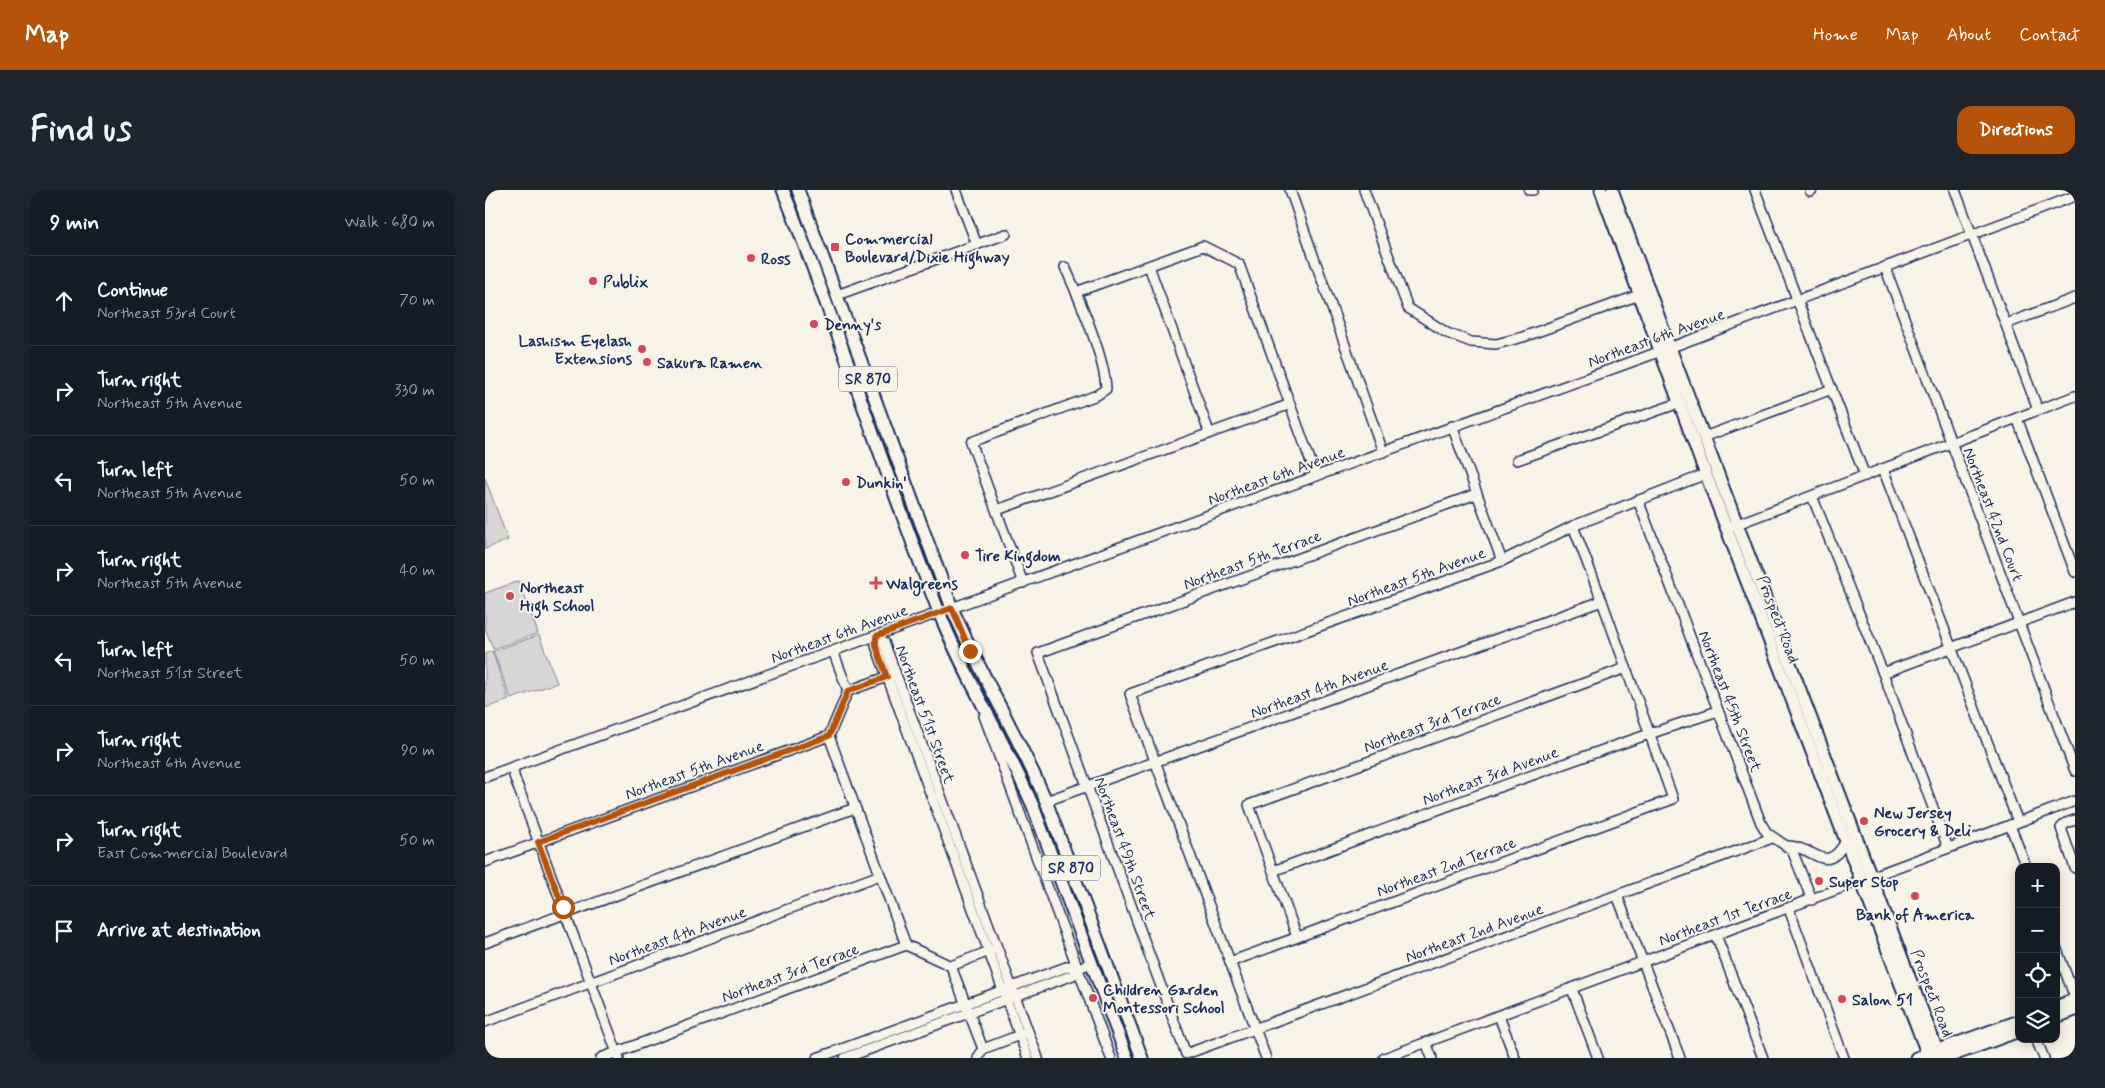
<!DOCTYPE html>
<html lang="en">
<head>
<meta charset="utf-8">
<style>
  body { margin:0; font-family:Mynerve,sans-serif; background:#20242c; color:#f1f3f6 }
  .controls { position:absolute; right:15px; bottom:15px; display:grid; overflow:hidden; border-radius:10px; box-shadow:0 2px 12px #0003 }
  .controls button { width:45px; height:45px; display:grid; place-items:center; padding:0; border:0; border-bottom:1px solid #363941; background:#171b24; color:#f1f3f6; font:25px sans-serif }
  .stop { position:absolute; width:15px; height:15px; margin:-11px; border:4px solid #b45309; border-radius:50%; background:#fff }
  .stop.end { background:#b45309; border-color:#fff; box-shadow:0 1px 5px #0008 }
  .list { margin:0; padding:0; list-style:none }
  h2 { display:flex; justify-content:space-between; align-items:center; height:65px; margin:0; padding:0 20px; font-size:21px }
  h2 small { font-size:16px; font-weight:400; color:#9ea1a6 }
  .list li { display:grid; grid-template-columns:32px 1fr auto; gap:15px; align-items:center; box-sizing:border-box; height:90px; padding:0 20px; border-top:1px solid #363941 }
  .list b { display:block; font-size:19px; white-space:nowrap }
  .list p { margin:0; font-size:16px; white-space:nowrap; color:#9ea1a6 }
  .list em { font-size:16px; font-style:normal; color:#9ea1a6 }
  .icon { flex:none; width:28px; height:28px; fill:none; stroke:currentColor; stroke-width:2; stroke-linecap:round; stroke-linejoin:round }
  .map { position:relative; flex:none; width:1590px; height:868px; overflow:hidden; border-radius:15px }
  header { display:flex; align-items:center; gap:30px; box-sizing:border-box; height:70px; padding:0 25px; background:#b45309; color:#fff }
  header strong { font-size:24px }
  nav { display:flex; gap:28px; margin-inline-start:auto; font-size:18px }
  .intro { display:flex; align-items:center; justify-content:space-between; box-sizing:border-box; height:120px; padding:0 30px }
  h1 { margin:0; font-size:35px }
  .button { padding:12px 22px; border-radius:15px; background:#b45309; color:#fff; font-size:18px; font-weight:700 }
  main { display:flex; gap:30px; padding:0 30px }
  aside { flex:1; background:#171b24; border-radius:15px; box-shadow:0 2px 12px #0003 }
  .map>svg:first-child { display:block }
  .green { fill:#d7d6d4; stroke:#798299 }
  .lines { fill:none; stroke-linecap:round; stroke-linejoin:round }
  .minor-casing { stroke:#1b2f5e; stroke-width:12 }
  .major-casing { stroke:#1b2f5e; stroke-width:15 }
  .minor { stroke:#f7f3e8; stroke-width:9 }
  .major { stroke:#f7f3e8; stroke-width:11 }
  .route { stroke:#b45309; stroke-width:6 }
  .poi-dot { fill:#d1495b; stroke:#f7f3e8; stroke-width:2 }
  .labels { text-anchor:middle; stroke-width:4; stroke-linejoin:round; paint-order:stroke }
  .shield { fill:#f7f3e8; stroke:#5d6a87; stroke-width:1 }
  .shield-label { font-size:15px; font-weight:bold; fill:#1b2f5e }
  .poi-label { font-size:16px; font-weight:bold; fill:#1b2f5e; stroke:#f7f3e8; text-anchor:start }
  .street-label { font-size:16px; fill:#1b2f5e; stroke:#f7f3e8 }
</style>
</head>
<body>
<header>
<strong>Map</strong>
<nav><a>Home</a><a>Map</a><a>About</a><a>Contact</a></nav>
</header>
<div class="intro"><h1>Find us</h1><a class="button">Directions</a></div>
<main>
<aside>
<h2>9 min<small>Walk · 680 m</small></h2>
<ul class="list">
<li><svg class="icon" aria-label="ahead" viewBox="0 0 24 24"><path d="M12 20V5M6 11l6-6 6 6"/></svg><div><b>Continue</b><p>Northeast 53rd Court</p></div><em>70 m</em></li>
<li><svg class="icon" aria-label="right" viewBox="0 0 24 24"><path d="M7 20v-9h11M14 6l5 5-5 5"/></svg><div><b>Turn right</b><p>Northeast 5th Avenue</p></div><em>330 m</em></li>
<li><svg class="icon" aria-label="left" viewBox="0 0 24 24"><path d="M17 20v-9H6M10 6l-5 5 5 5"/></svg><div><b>Turn left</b><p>Northeast 5th Avenue</p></div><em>50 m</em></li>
<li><svg class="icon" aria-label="right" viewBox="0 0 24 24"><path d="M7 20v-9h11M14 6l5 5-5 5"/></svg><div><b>Turn right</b><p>Northeast 5th Avenue</p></div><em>40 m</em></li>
<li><svg class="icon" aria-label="left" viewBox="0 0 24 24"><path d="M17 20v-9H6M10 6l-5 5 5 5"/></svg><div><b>Turn left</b><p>Northeast 51st Street</p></div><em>50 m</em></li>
<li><svg class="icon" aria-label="right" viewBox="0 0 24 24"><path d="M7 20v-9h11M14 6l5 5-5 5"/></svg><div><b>Turn right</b><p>Northeast 6th Avenue</p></div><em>90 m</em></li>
<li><svg class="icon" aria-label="right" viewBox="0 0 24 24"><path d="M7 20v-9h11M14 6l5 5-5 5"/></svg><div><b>Turn right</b><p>East Commercial Boulevard</p></div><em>50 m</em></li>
<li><svg class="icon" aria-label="arrive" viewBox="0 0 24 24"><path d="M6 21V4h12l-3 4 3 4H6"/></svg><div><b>Arrive at destination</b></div></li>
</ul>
</aside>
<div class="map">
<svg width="1590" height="868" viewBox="0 0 1590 868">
  <rect width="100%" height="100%" fill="#f7f3e8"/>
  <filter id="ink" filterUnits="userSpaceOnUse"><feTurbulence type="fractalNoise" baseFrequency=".02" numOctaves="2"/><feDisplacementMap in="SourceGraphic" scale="10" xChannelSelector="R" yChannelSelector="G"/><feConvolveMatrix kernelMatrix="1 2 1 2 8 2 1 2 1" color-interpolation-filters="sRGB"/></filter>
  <g filter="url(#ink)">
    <!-- green -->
    <g class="green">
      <path d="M0,288L23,350L0,359Z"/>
      <path d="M34,391L53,443L8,459L0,438V403Z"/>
      <path d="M54,445L72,493L26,509L8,461Z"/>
      <path d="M7,461L24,510L0,518V464Z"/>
    </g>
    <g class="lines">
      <defs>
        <g id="minor">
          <path d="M471,0L492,55"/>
          <path d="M805,0L898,262"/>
          <path d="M879,0L923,118L962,143L986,152L1011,154L1038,147L1154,105"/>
          <path d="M1044,0H1048"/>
          <path d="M1270,0L1380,286"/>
          <path d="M1470,0L1553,220"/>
          <path d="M1325,1L1327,0"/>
          <path d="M664,76L724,242"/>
          <path d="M1400,77L1590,581"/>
          <path d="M591,102L718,56L754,74L831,286"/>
          <path d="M352,105L521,44"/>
          <path d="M1521,134L1590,108"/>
          <path d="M1532,228L1590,382"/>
          <path d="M967,236L1017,371"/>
          <path d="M1219,247L1347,199"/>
          <path d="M1032,270L1194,213"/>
          <path d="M1398,279L1533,632"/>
          <path d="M991,304L553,463L701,864L1287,648"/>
          <path d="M1327,306L1398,483L1463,658"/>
          <path d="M1153,310L1276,633L1282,643L1307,660L1327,710"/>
          <path d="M512,320L803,215"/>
          <path d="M1247,336L1590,206"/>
          <path d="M538,393L486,252L612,205L621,199C620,167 594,108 580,77"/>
          <path d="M391,446L399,452L553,868"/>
          <path d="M391,446V456L543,868"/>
          <path d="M348,461L363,501"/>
          <path d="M1398,483L1590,412"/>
          <path d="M499,526L626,868"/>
          <path d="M344,546L421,755"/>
          <path d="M28,577L29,586L134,868"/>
          <path d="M0,587L1160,167L1590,6"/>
          <path d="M561,611L1117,411"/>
          <path d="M1590,630L1581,633L1576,638L1590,678"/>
          <path d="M1525,635L1541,677"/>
          <path d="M1304,656C1332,658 1341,686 1361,651"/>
          <path d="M0,672L344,546L363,501L410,484"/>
          <path d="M788,681C936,626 1083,570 1233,521"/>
          <path d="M1132,705L1195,868"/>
          <path d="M1304,719L1359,868"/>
          <path d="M1231,745L1278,868"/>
          <path d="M812,747L764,615L1141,478"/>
          <path d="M0,753L370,618"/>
          <path d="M1571,757L1590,808"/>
          <path d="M745,772L1188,609L1117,411L1088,336"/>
          <path d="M466,776L498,859"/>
          <path d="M1087,799L1113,868"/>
          <path d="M1014,826L1030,868"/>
          <path d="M0,832L395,685"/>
          <path d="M1551,849L1559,868"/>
          <path d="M941,852L947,868"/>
          <path d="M116,868L421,755L466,776L507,760"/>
          <path d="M332,868L584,776L593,778L607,773"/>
          <path d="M360,868L588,785L593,778"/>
          <path d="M493,868L498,859L540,843"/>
          <path d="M781,868L645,504L1017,371L1088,336L1221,284"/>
          <path d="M899,868L1590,611"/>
        </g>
        <g id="major">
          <path d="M298,0C354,139 399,283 454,422C481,490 519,550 548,616L642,868"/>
          <path d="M313,0L467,418C495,484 533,545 561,611L657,868"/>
          <path d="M1116,0L1215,269L1444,868"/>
          <path d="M1127,0L1185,158L1455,868"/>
          <path d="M1571,817L1590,809"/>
          <path d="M1571,827L1590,820"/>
          <path d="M1431,868L1534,831"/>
          <path d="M1460,868L1534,841"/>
        </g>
      </defs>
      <!-- minor casing -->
      <use href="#minor" class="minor-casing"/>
      <!-- major casing -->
      <use href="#major" class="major-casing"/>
      <!-- minor -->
      <use href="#minor" class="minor"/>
      <!-- major -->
      <use href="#major" class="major"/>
    </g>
  </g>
  <g class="lines" filter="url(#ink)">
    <!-- route -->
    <path class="route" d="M78,717L53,652L344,546L363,501L402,487L391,456V446L467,418L485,461"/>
  </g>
  <!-- markers -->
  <g class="poi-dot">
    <rect x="345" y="52" width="10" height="10" rx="2.5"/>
    <circle cx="266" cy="68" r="5"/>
    <circle cx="108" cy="91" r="5"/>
    <circle cx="329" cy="134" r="5"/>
    <circle cx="157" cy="159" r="5"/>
    <circle cx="162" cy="172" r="5"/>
    <circle cx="361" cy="292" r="5"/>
    <circle cx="480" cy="365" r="5"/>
    <path d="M388.5 385.5h5v5h5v5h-5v5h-5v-5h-5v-5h5z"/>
    <circle cx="25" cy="406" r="5"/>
    <circle cx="1379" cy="631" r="5"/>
    <circle cx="1334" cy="691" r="5"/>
    <circle cx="1430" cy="706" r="5"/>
    <circle cx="608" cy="808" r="5"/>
    <circle cx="1357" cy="809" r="5"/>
  </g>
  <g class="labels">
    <!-- shield labels -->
    <g class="shield">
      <rect x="354" y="176.5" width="58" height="25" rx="4"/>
      <rect x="557" y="665.5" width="58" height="25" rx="4"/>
    </g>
    <g class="shield-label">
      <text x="383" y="194">SR 870</text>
      <text x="586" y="683">SR 870</text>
    </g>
    <!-- poi labels -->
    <g class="poi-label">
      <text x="360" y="54">Commercial<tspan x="360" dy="18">Boulevard/Dixie Highway</tspan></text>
      <text x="276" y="74">Ross</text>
      <text x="118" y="97">Publix</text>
      <text x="339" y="140">Denny's</text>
      <text x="147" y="156" text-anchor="end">Lashism Eyelash<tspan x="147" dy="18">Extensions</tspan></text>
      <text x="172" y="178">Sakura Ramen</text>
      <text x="371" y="298">Dunkin'</text>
      <text x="490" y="371">Tire Kingdom</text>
      <text x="401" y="399">Walgreens</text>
      <text x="35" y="403">Northeast<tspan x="35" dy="18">High School</tspan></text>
      <text x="1389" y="628">New Jersey<tspan x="1389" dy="18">Grocery &amp; Deli</tspan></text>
      <text x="1344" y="697">Super Stop</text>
      <text x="1430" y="730" text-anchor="middle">Bank of America</text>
      <text x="618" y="805">Children Garden<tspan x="618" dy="18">Montessori School</tspan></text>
      <text x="1367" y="815">Salon 51</text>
    </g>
    <!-- street labels -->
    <g class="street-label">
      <text transform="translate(1171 147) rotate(-20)" y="6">Northeast 6th Avenue</text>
      <text transform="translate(791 285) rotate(-20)" y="6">Northeast 6th Avenue</text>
      <text transform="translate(1509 324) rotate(69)" y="6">Northeast 42nd Court</text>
      <text transform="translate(767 369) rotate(-20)" y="6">Northeast 5th Terrace</text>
      <text transform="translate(931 386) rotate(-20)" y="6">Northeast 5th Avenue</text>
      <text transform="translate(1294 429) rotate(69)" y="6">Prospect Road</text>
      <text transform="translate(354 443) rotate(-20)" y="6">Northeast 6th Avenue</text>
      <text transform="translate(834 498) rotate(-20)" y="6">Northeast 4th Avenue</text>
      <text transform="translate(1246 511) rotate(69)" y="6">Northeast 45th Street</text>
      <text transform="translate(441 524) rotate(70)" y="6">Northeast 51st Street</text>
      <text transform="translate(947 532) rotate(-20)" y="6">Northeast 3rd Terrace</text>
      <text transform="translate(209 579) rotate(-20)" y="6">Northeast 5th Avenue</text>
      <text transform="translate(1005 585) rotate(-20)" y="6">Northeast 3rd Avenue</text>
      <text transform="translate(641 658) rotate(70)" y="6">Northeast 49th Street</text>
      <text transform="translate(961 676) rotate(-20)" y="6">Northeast 2nd Terrace</text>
      <text transform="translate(1240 726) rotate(-20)" y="6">Northeast 1st Terrace</text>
      <text transform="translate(989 742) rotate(-20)" y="6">Northeast 2nd Avenue</text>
      <text transform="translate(192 745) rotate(-20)" y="6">Northeast 4th Avenue</text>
      <text transform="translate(305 782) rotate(-20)" y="6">Northeast 3rd Terrace</text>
      <text transform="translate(1448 803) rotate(69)" y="6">Prospect Road</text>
    </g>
  </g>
</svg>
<div class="controls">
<button>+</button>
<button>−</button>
<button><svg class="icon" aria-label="locate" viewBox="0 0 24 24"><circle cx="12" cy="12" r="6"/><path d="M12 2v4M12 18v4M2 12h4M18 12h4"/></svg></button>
<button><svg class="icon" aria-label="layers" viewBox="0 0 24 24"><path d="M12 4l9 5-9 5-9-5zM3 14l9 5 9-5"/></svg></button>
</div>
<div class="stop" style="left:78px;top:717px"></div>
<div class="stop end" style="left:485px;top:461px"></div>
</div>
</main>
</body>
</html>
